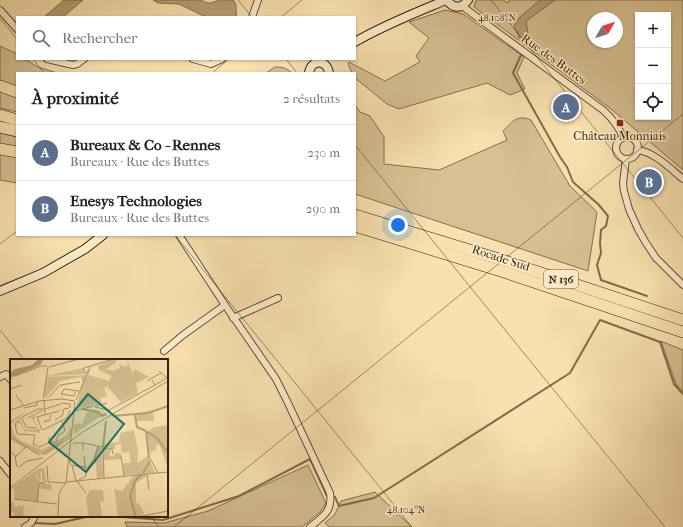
<!DOCTYPE html>
<html lang="fr">
<head>
<meta charset="utf-8">
<style>
  body { margin:0; font-family:"IM FELL French Canon",serif; background:#f2f2f2; color:#222 }
  .controls { position:absolute; right:12px; top:12px; display:grid; overflow:hidden; border-radius:0px; box-shadow:0 1px 3px #0004 }
  .controls button { width:36px; height:36px; display:grid; place-items:center; padding:0; border:0; border-bottom:1px solid #e0e0e0; background:#fff; color:#222; font:20px sans-serif }
  .compass { position:absolute; left:587px; top:12px; width:36px; height:36px; border-radius:50%; background:#fff; box-shadow:0 1px 3px #0004; rotate:51deg }
  .you { position:absolute; left:398px; top:225px; width:14px; height:14px; margin:-10px; border:3px solid #fff; border-radius:50%; background:#1a73e8; box-shadow:0 0 0 6px #1a73e833 }
  .badge { display:grid; place-items:center; width:26px; height:26px; border-radius:50%; background:#7c3aed; color:#fff; font-size:13px; font-weight:700 }
  .pin { position:absolute; translate:-50% -50%; border:2px solid #fff; box-shadow:0 1px 4px #0006 }
  .list { margin:0; padding:0; list-style:none }
  h2 { display:flex; justify-content:space-between; align-items:center; height:52px; margin:0; padding:0 16px; font-size:17px }
  h2 small { font-size:13px; font-weight:400; color:#767676 }
  .list li { display:grid; grid-template-columns:26px 1fr auto; gap:12px; align-items:center; box-sizing:border-box; height:56px; padding:0 16px; border-top:1px solid #e0e0e0 }
  .list b { display:block; font-size:15px; white-space:nowrap }
  .list p { margin:0; font-size:13px; white-space:nowrap; color:#767676 }
  .list em { font-size:13px; font-style:normal; color:#767676 }
  .icon { flex:none; width:22px; height:22px; fill:none; stroke:currentColor; stroke-width:2; stroke-linecap:round; stroke-linejoin:round }
  .map { position:relative; flex:none; width:683px; height:527px; overflow:hidden }
  .search { position:absolute; background:#fff; box-shadow:0 1px 3px #0004; left:16px; top:16px; width:340px; height:44px; display:flex; align-items:center; gap:10px; box-sizing:border-box; padding:0 14px; border-radius:0px; color:#767676; font-size:15px }
  .panel { position:absolute; background:#fff; box-shadow:0 1px 3px #0004; left:16px; top:72px; width:340px; height:164px; border-radius:0px }
  .map>svg:first-child { display:block }
  .green { fill:#d7c091; stroke:#866f48; fill-rule:evenodd }
  .water { fill:#b69f74; stroke:#826b46 }
  .lines { fill:none; stroke-linecap:round; stroke-linejoin:round }
  .stream { stroke:#826b46; stroke-width:2 }
  .street-casing { stroke:#664f2c; stroke-width:8 }
  .secondary-casing { stroke:#351e00; stroke-width:10 }
  .highway-casing { stroke:#351e00; stroke-width:12 }
  .street { stroke:#faeccb; stroke-width:6 }
  .secondary { stroke:#faeccb; stroke-width:8 }
  .highway { stroke:#f8e1af; stroke-width:11 }
  .ticks { fill:none; stroke:#351e00; stroke-width:1; stroke-opacity:0.45 }
  .poi-dot { fill:#8f2418; stroke:#faeccb; stroke-width:1.5 }
  .labels { text-anchor:middle; stroke-width:3; stroke-linejoin:round; paint-order:stroke }
  .shield { fill:#faeccb; stroke:#705c3d; stroke-width:1 }
  .shield-label { font-size:11px; font-weight:bold; fill:#351e00 }
  .street-label { font-size:12px; fill:#351e00; stroke:#faeccb }
  .poi-label { font-size:12px; fill:#351e00; stroke:#faeccb }
  .inset-river { fill:none; stroke:#b69f74; stroke-width:2 }
  .inset-road { fill:none; stroke:#aa9369; stroke-width:1 }
  .view { fill:#0f766e; fill-opacity:0.15; stroke:#0f766e; stroke-width:2 }
  .inset-edge { fill:none; stroke:#351e00; stroke-width:2 }
  .ticks-label { font-size:10px; text-anchor:middle; fill:#351e00; stroke:#faeccb; stroke-width:3; stroke-linejoin:round; paint-order:stroke }
</style>
</head>
<body>
<div class="map">
<svg width="683" height="527" viewBox="0 0 683 527">
  <rect width="100%" height="100%" fill="#f8e1af"/>
  <filter id="stains"><feTurbulence type="fractalNoise" baseFrequency=".005" numOctaves="4"/><feColorMatrix values="0 0 0 0 .2 0 0 0 0 .09 0 0 0 0 .02 0 0 0 .5 -.17"/></filter>
  <radialGradient id="worn" r=".72"><stop offset=".6" stop-color="#630" stop-opacity="0"/><stop offset="1" stop-color="#630" stop-opacity=".3"/></radialGradient>
  <!-- green -->
  <g class="green">
    <path d="M476,0H503L508,3L509,0H683V170L611,109L474,7ZM638,15H668V117H638ZM593,18H617V42H593Z"/>
    <path d="M445,10L463,14L524,57L517,73L525,89L510,95L487,83L399,109L387,104L355,78V73H352L348,64L349,62L385,81L420,62L416,56L429,38L409,22Z"/>
    <path d="M0,46L17,54V59C19,59 22,58 24,59C27,60 34,65 38,67C44,69 51,71 57,73H17V88L0,81Z"/>
    <path d="M275,67C282,67 287,68 292,73H266Z"/>
    <path d="M0,90L17,95V112L0,108Z"/>
    <path d="M355,105L360,112L370,116L384,137V164L439,170L507,140L503,131C512,122 517,114 531,120L570,186L597,212L588,271L355,194Z"/>
    <path d="M0,133L17,137V150L0,147Z"/>
    <path d="M0,153L17,156V183L0,180Z"/>
    <path d="M661,341L683,350V392L676,384Z"/>
    <path d="M308,465L326,503L320,512L302,527H127L125,522L164,523L208,511Z"/>
    <path d="M375,492L412,527H329L325,523L335,514L341,501Z"/>
  </g>
  <!-- water -->
  <g class="water">
    <path d="M64,0H83L63,17H44Z"/>
    <path d="M153,0H201C210,5 210,3 220,0C224,0 229,0 233,0C238,5 235,10 237,17H206L179,4L158,3Z"/>
    <path d="M540,0H555L526,21L529,39L525,43L520,39L514,26L520,17Z"/>
  </g>
  <g class="lines">
    <!-- stream -->
    <g class="stream">
      <path d="M521,55L513,73L560,157L567,167L573,182L599,205L608,216L606,226L601,230L600,243L601,253L597,265L601,280L647,296"/>
      <path d="M335,497L339,506L374,498L570,373L600,320L660,342L674,384L683,394"/>
      <path d="M109,516L163,520L239,496L310,459L327,496"/>
      <path d="M35,523L55,524L90,516"/>
    </g>
    <defs>
      <g id="street">
        <path d="M462,6L603,110C612,118 619,127 623,138"/>
        <path d="M0,10L17,29"/>
        <path d="M252,17L258,0"/>
        <path d="M47,59L73,65L77,64L84,59"/>
        <path d="M193,59L211,64L222,59"/>
        <circle cx="627" cy="148" r="11"/>
        <path d="M637,150C653,151 671,169 683,179"/>
        <path d="M626,159L623,183L624,191L629,209L638,229L646,243L656,258L683,285"/>
        <path d="M225,305L276,379L288,403L330,493C333,512 322,517 310,527"/>
        <path d="M233,318L278,298"/>
        <path d="M164,351L183,335L225,305L179,235"/>
        <path d="M0,377L6,374L11,380"/>
        <path d="M0,461L11,475"/>
        <path d="M25,527L31,523L35,516"/>
      </g>
      <g id="secondary">
        <path d="M447,0C453,9 462,9 468,0"/>
        <path d="M355,42C384,25 415,13 446,0"/>
        <path d="M309,73C311,59 327,59 329,73"/>
        <path d="M0,291L43,273L85,249L103,235"/>
      </g>
      <g id="highway">
        <path d="M0,86L17,92"/>
        <path d="M0,115L17,120"/>
        <path d="M0,127L17,131"/>
        <path d="M0,149L17,152"/>
        <path d="M355,215L502,260L683,320"/>
        <path d="M355,226L501,271L683,332"/>
      </g>
    </defs>
    <!-- street casing -->
    <use href="#street" class="street-casing"/>
    <!-- secondary casing -->
    <use href="#secondary" class="secondary-casing"/>
    <!-- highway casing -->
    <use href="#highway" class="highway-casing"/>
    <!-- street -->
    <use href="#street" class="street"/>
    <!-- secondary -->
    <use href="#secondary" class="secondary"/>
    <!-- highway -->
    <use href="#highway" class="highway"/>
  </g>
  <!-- ticks -->
  <path class="ticks" d="M238,0L252,17M491,0L683,238M281,17L302,0M0,18L17,39M33,59L44,73M286,59L297,73M212,73L229,59M355,145L665,527M175,235L412,527M0,244L17,231M0,330L24,360M150,516L159,527M174,527L683,114"/>
  <!-- markers -->
  <rect class="poi-dot" x="616" y="119" width="8" height="8" rx="2"/>
  <g class="labels">
    <!-- shield labels -->
    <rect class="shield" x="544" y="270" width="34" height="18" rx="3"/>
    <g class="shield-label">
      <text x="561" y="283">N 136</text>
    </g>
    <!-- street labels -->
    <g class="street-label">
      <text transform="translate(554 59) rotate(36)" y="4">Rue des Buttes</text>
      <text transform="translate(501 258) rotate(18)" y="4">Rocade Sud</text>
    </g>
    <!-- poi labels -->
    <g class="poi-label">
      <text x="620" y="140">Château Monniais</text>
    </g>
  </g>
  <!-- overview -->
  <g transform="translate(10 359)">
    <rect width="158" height="158" fill="#f8e1af"/>
    <path d="M105,0L107,3L96,10L103,12L110,9L109,5L115,8L118,6L116,0L123,14L125,10L139,18L126,24L128,34L111,43L97,27L94,29L97,38L90,39L92,44L66,50L73,21L78,17L72,22L71,18L50,22L37,37L38,39L34,38L36,18L78,16L99,22L102,17L89,11L88,7ZM73,9L75,12L80,11L79,15L36,17ZM33,50L34,52L25,56L26,58L24,60L28,70H30V74L16,72V75L10,64L6,67L8,62L12,61L11,63L14,70L27,71L22,59L14,60ZM18,51L1,65L4,75L9,81L32,91L57,76L61,67V79L36,96L28,95L0,76V62ZM143,51L144,62H127L126,55ZM77,53H87L91,57L64,75L63,66L68,64L72,65ZM158,66L157,78L158,109L149,85L146,87L147,90L140,94L137,73L144,68ZM124,71L128,92L127,104L138,97L145,114L114,116L113,104H121L119,93L112,94L111,85L105,86V90H94V85L109,83L110,74ZM89,88L92,89L93,118L87,120L86,105L82,104ZM94,91H101L99,96L103,98L105,94H111V100L94,101ZM34,109L36,123L32,121V113H30L31,120H28V115L25,118L34,125H41L42,131L31,130L30,124L28,142L5,141L4,130H0L28,110ZM136,115L137,117L126,124V144H128L134,154L129,158H108L104,130L112,132L124,116ZM80,131H93L94,142H90L92,158H79L76,139ZM0,143H4V148L14,146L13,158H0H4L5,154L0,153Z" fill="#d7c091"/>
    <path d="M29,0H34L30,6L0,19V14L5,10L22,6Z" fill="#b69f74"/>
    <path class="inset-river" d="M72,50L88,53L92,57L96,55M125,56L127,68L136,72L139,99M103,57L138,54L158,47M137,73L147,79L158,94M93,88L96,62M77,110L84,101L88,88M133,114L140,102M126,158L120,137L125,122L131,116"/>
    <path class="inset-road" d="M39,8L69,0M74,12V9L104,0M5,17L31,7H37M142,21L145,26L157,19L149,12M137,22L151,14M0,30L12,26M51,35L54,30L69,32M51,35L64,37L66,31M6,36L14,47M39,38L50,26L70,23M33,40L38,8M66,41L80,8M34,42L35,55M52,44L60,45V49M85,47L97,44M85,48L99,51L145,26M14,49L27,46V43M35,50L51,45M0,51L29,42L52,40L65,42M64,52L84,47M12,58L28,50H33M12,59L16,68L25,69H23M45,61L52,57L54,50L59,49M36,63L34,62H39L41,56M32,71L27,58L49,52M33,71L57,59L60,51M7,75L5,65L11,58M8,75L25,76M25,76L23,85L29,88L39,84V78M0,77L29,96M0,79L16,89M39,83H46L48,77L55,72L52,62M73,84L93,88L94,119M63,86L64,84H73V91M93,90H102L103,95M0,92L5,97L7,108M33,95L52,83M111,97L114,117M5,98L15,89M140,99L148,114M59,102L61,106L76,108M37,106L38,123L56,124M62,107L66,122M9,108L17,102L33,99M137,115L139,131M67,122L76,117L74,97M67,122L76,134M56,123L158,113M56,124L65,43M0,129L71,74L158,22M4,140L47,145M27,143L29,125L36,123M48,158L49,134L56,124M127,158L158,152"/>
    <path class="view" d="M78,35L114,65L76,113L39,83Z"/>
    <rect width="158" height="158" class="inset-edge"/>
  </g>
  <g class="ticks-label">
    <text x="497" y="21">48.108°N</text>
    <text x="406" y="513">48.104°N</text>
  </g>
  <rect width="100%" height="100%" filter="url(#stains)"/>
  <rect width="100%" height="100%" fill="url(#worn)"/>
</svg>
<div class="controls">
<button>+</button>
<button>−</button>
<button><svg class="icon" aria-label="locate" viewBox="0 0 24 24"><circle cx="12" cy="12" r="6"/><path d="M12 2v4M12 18v4M2 12h4M18 12h4"/></svg></button>
</div>
<svg class="compass" viewBox="-18 -18 36 36"><path d="M0-13l5 13h-10z" fill="#e53935"/><path d="M0 13l5-13h-10z" fill="#767676"/></svg>
<div class="you"></div>
<div class="pin badge" style="left:566px;top:107px;background:#5c6f8a">A</div>
<div class="pin badge" style="left:649px;top:182px;background:#5c6f8a">B</div>
<div class="search"><svg class="icon" aria-label="search" viewBox="0 0 24 24"><circle cx="10" cy="10" r="6"/><path d="M15 15l6 6"/></svg>Rechercher</div>
<section class="panel">
<h2>À proximité<small>2 résultats</small></h2>
<ul class="list">
<li><span class="badge" style="background:#5c6f8a">A</span><div><b>Bureaux &amp; Co - Rennes</b><p>Bureaux · Rue des Buttes</p></div><em>230 m</em></li>
<li><span class="badge" style="background:#5c6f8a">B</span><div><b>Enesys Technologies</b><p>Bureaux · Rue des Buttes</p></div><em>290 m</em></li>
</ul>
</section>
</div>
</body>
</html>
